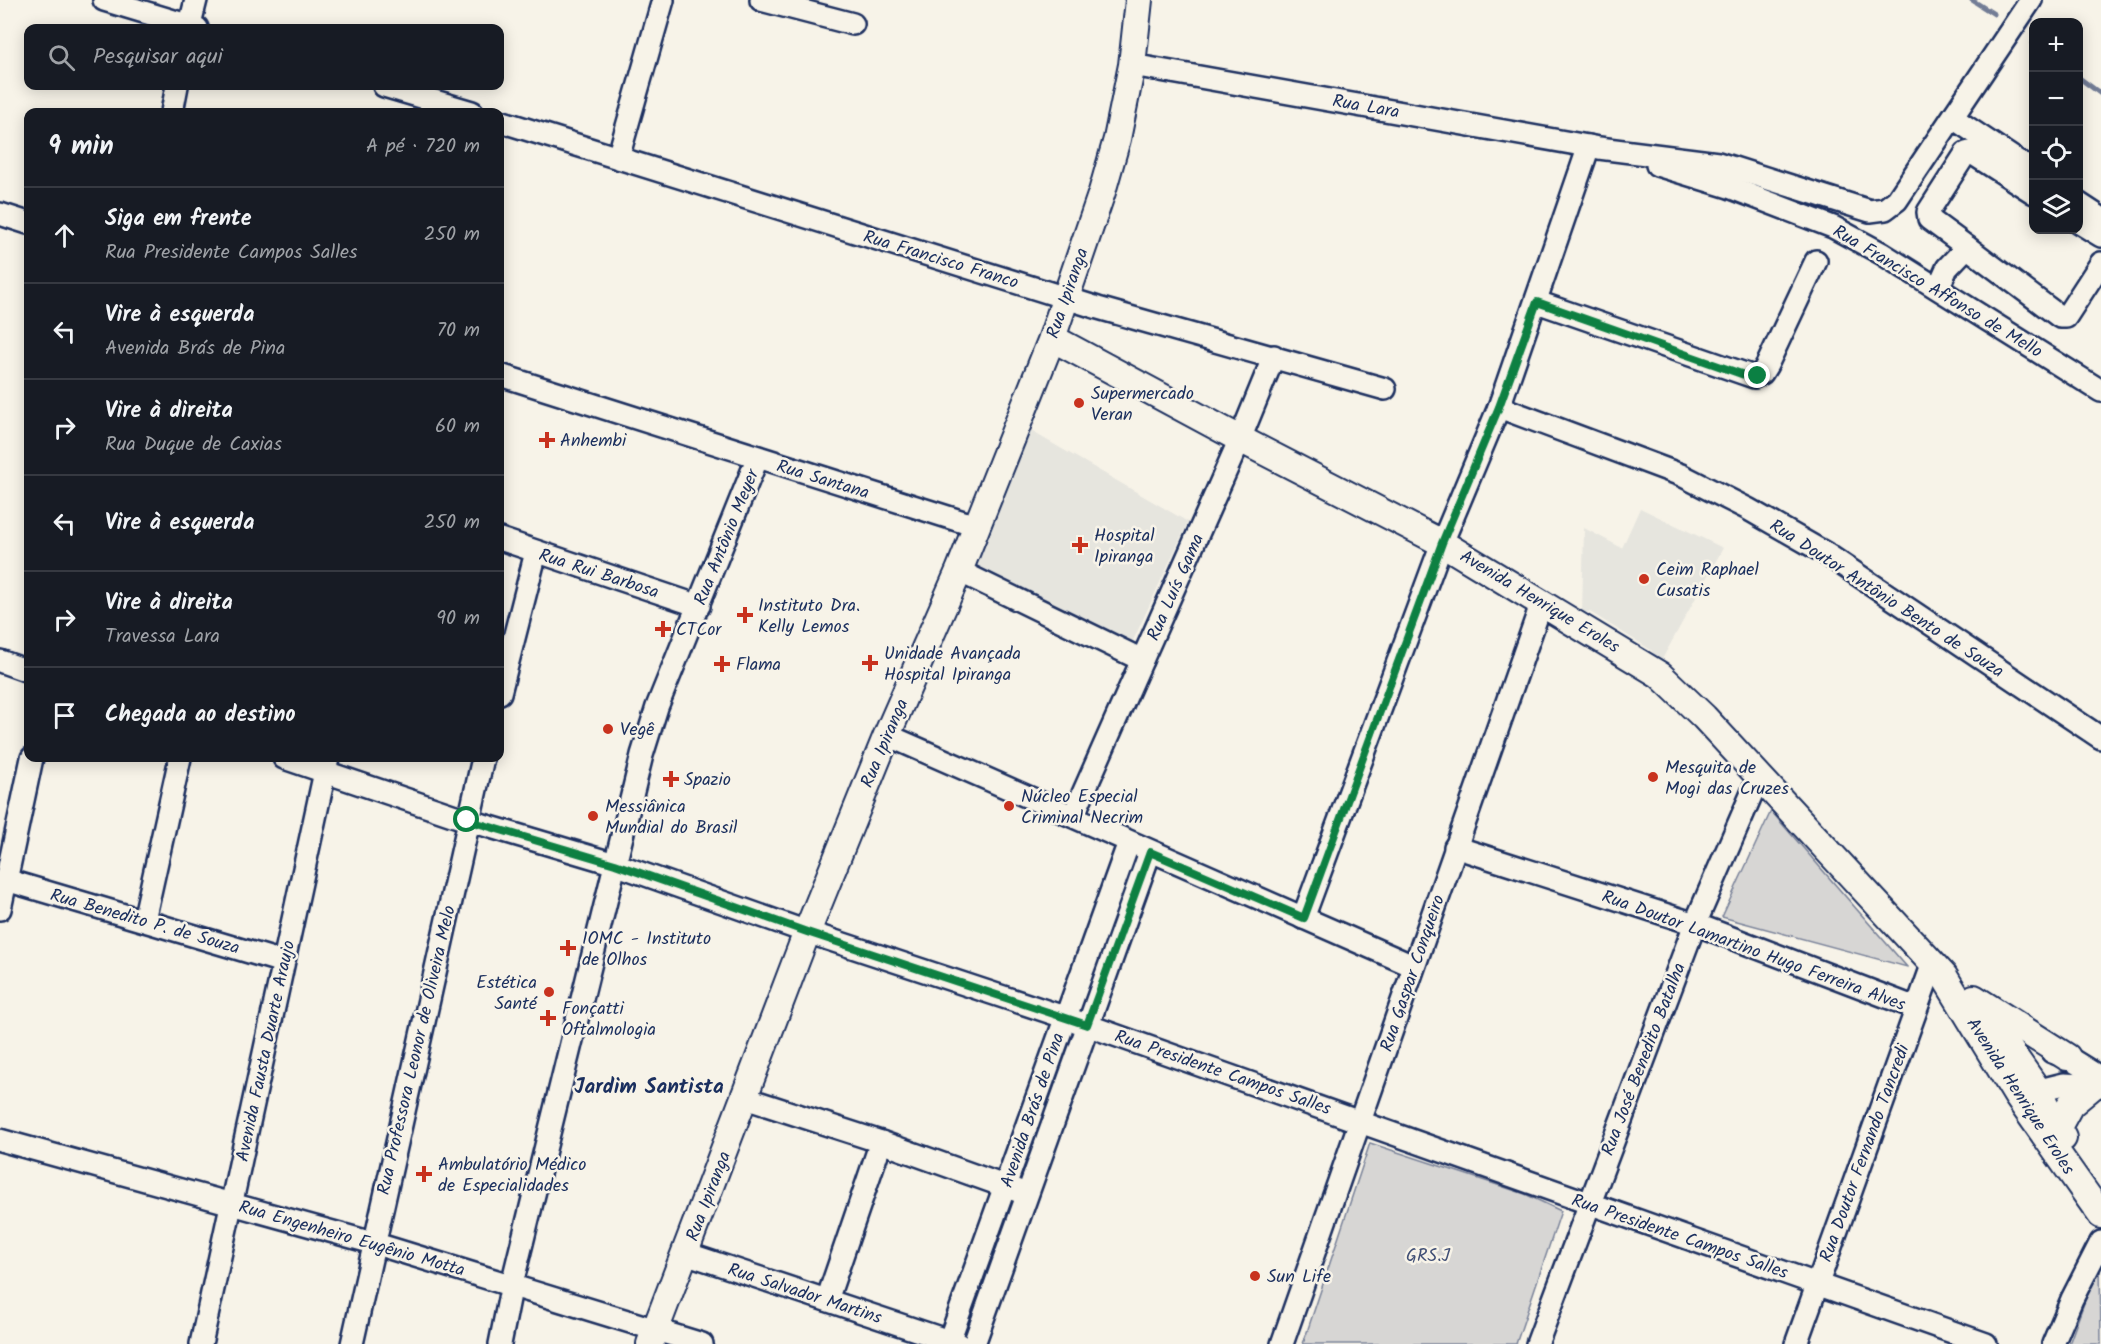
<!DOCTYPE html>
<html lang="pt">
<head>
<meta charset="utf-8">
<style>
  body { margin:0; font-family:Kalam,sans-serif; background:#242831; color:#f1f3f6 }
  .controls { position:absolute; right:18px; top:18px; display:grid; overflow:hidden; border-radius:12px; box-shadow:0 3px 15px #0003 }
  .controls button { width:54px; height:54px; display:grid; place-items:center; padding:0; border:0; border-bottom:2px solid #363941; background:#171b24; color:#f1f3f6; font:30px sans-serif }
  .stop { position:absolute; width:18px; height:18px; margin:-14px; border:4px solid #0b8043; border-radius:50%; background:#fff }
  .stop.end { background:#0b8043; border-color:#fff; box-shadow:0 2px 6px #0008 }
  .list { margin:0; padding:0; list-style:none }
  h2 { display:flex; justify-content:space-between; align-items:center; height:78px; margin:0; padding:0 24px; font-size:26px }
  h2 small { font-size:20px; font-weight:400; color:#9ea1a6 }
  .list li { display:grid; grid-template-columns:39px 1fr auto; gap:18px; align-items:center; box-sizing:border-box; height:96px; padding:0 24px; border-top:2px solid #363941 }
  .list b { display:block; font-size:22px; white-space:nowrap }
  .list p { margin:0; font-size:20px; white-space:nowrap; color:#9ea1a6 }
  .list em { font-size:20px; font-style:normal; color:#9ea1a6 }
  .icon { flex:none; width:33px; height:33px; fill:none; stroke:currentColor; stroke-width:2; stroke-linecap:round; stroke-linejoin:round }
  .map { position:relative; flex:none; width:2101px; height:1344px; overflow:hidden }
  .search { position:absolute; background:#171b24; box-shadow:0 3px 15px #0003; left:24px; top:24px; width:480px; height:66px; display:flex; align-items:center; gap:15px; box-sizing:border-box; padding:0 21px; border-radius:12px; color:#9ea1a6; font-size:22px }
  .panel { position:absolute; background:#171b24; box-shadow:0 3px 15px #0003; left:24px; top:108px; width:480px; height:654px; border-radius:12px }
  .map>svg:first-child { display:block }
  .built { fill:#e6e5de }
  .green { fill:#d7d6d4; stroke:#798299; stroke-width:1.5 }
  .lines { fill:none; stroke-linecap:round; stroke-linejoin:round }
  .stream { stroke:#727c95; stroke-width:5 }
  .minor-casing { stroke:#1b2f5e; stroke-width:26 }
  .major-casing { stroke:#1b2f5e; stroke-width:30 }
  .minor { stroke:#f7f3e8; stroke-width:21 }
  .major { stroke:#f7f3e8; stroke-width:26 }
  .route { stroke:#0b8043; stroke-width:8 }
  .poi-dot { fill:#c8321e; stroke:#f7f3e8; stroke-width:2 }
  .labels { text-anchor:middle; stroke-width:5; stroke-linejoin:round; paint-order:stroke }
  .street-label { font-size:18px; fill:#1b2f5e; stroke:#f7f3e8 }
  .poi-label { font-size:18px; fill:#1b2f5e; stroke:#f7f3e8; text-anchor:start }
  .park-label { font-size:18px; fill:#415076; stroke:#f7f3e8 }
  .quarter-label { font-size:21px; font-weight:bold; fill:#1b2f5e; stroke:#f7f3e8 }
</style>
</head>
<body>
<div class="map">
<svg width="2101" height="1344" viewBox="0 0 2101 1344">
  <rect width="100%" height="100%" fill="#f7f3e8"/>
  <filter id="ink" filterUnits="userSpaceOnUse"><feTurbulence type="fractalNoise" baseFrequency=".0167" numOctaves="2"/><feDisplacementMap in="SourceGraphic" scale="12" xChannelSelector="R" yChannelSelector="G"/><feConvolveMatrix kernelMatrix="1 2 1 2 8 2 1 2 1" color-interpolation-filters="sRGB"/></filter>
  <g filter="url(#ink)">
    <!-- built -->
    <g class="built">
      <path d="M1031,431L1188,522L1131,645L973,568Z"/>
      <path d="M1640,508L1723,548L1660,663L1651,650L1590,612L1582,613L1584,528L1622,548Z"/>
    </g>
    <!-- green -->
    <g class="green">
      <path d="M1771,811L1907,967L1722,917Z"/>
      <path d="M1370,1143L1525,1194L1561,1211L1516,1344H1303Z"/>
      <path d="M2100,1260L2101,1344H2069Z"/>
    </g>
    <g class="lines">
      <!-- stream -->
      <g class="stream">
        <path d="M1972,0L1994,14"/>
        <path d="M2033,44L2034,45"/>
        <path d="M2078,77L2101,94"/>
      </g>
      <defs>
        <g id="minor">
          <path d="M104,0L197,28"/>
          <path d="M761,0L853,24"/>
          <path d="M189,28L196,0"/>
          <path d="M1132,65L1599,148L1718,163L1870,211L1885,209L1897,200L2031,0"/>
          <path d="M384,86L472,112"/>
          <path d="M172,112L177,86"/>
          <path d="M1953,118L2034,172"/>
          <path d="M500,121L1098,308L1385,389"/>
          <path d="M618,158L663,0"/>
          <path d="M1657,165L1729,187L1833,227L1881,253L2101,391"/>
          <path d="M2078,203L2101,218"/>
          <path d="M0,214L28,223"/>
          <path d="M2078,222L2101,236"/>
          <path d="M1967,247L2060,317H2066L2101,263"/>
          <path d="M1938,288L1947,268L1967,247L1929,219L1928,212L1966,153L1970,152L2034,193"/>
          <path d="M1537,302L1754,377L1762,373L1767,365L1816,261"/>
          <path d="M500,375L976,526"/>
          <path d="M1499,407L1681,475L1748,509L1825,553L2101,738"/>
          <path d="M500,539L699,606"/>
          <path d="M959,571L1142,660"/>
          <path d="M0,661L28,671"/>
          <path d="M500,693L536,552"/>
          <path d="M887,735L1413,966"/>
          <path d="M284,758L467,820L615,864L807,932L1064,1017L1986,1344"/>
          <path d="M1073,816L1240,439L1274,356"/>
          <path d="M1455,847L1695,924L1916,1008"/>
          <path d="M6,880L283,962"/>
          <path d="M0,909L32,758"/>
          <path d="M1303,918L1442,543L1499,407L1589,146"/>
          <path d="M144,920L180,758"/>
          <path d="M2052,1052L2067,1057L2101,1078"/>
          <path d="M2023,1094L2064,1084L2101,1086"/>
          <path d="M745,1098L881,1142L1018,1191"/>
          <path d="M0,1140L373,1243L702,1344"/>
          <path d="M685,1253L958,1344"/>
          <path d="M827,1300L881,1142"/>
          <path d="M201,1344L328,758"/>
          <path d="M352,1344L483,758"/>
          <path d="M500,1344L512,1284L642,755L657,707L757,459"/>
          <path d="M948,1344L1129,842"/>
          <path d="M974,1344L1150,852"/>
          <path d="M1282,1344L1542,602"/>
          <path d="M1537,1344L1695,924L1759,777"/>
          <path d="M1796,1344L1933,963"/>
          <path d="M2053,1344L2072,1299L2101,1242"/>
        </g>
        <g id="major">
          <path d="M1052,338L1240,439L1442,543L1660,675L1704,717L1944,976L2017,1096L2101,1215"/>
          <path d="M1974,998L2067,1057"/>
          <path d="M1990,1022L2037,1089L2063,1138"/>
          <path d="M2058,1127L2070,1105L2094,1085"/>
          <path d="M650,1344L807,932L887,735L959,571L1052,338L1102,192L1117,139L1132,65L1139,0"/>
        </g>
      </defs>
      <!-- minor casing -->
      <use href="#minor" class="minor-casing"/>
      <!-- major casing -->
      <use href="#major" class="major-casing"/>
      <!-- minor -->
      <use href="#minor" class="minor"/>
      <!-- major -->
      <use href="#major" class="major"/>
    </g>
  </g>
  <g class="lines" filter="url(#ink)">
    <!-- route -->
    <path class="route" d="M467,820L615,864L807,932L1087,1025L1150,852L1304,918L1442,543L1499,407L1537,302L1747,376H1758"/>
  </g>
  <!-- markers -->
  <g class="poi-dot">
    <circle cx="1079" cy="403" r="6"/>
    <path d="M544 431h6v6h6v6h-6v6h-6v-6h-6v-6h6z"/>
    <path d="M1077 536h6v6h6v6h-6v6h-6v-6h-6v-6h6z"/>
    <circle cx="1644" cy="579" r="6"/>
    <path d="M742 606h6v6h6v6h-6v6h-6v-6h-6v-6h6z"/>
    <path d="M660 620h6v6h6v6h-6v6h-6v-6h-6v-6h6z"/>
    <path d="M867 654h6v6h6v6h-6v6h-6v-6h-6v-6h6z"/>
    <path d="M719 655h6v6h6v6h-6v6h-6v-6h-6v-6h6z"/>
    <circle cx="608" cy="729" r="6"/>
    <circle cx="1653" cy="777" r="6"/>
    <path d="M668 770h6v6h6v6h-6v6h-6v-6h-6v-6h6z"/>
    <circle cx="1009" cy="806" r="6"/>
    <circle cx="593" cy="816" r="6"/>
    <path d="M565 939h6v6h6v6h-6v6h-6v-6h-6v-6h6z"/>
    <circle cx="549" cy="992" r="6"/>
    <path d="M545 1009h6v6h6v6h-6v6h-6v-6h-6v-6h6z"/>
    <path d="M421 1165h6v6h6v6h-6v6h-6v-6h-6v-6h6z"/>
    <circle cx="1255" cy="1276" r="6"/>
  </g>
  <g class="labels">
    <!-- street labels -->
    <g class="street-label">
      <text transform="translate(1366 106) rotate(10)" y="6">Rua Lara</text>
      <text transform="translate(941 259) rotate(17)" y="6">Rua Francisco Franco</text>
      <text transform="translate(1938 291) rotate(31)" y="6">Rua Francisco Affonso de Mello</text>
      <text transform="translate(1067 293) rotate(-71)" y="6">Rua Ipiranga</text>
      <text transform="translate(823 479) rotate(17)" y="6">Rua Santana</text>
      <text transform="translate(726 537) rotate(-68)" y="6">Rua Antônio Meyer</text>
      <text transform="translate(599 573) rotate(18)" y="6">Rua Rui Barbosa</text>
      <text transform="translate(1175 587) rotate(-66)" y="6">Rua Luís Gama</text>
      <text transform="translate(1887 598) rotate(33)" y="6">Rua Doutor Antônio Bento de Souza</text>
      <text transform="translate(1540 601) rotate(31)" y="6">Avenida Henrique Eroles</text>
      <text transform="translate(884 743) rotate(-67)" y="6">Rua Ipiranga</text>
      <text transform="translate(145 921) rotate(16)" y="6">Rua Benedito P. de Souza</text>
      <text transform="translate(1754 950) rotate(20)" y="6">Rua Doutor Lamartino Hugo Ferreira Alves</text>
      <text transform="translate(1412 973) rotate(-71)" y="6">Rua Gaspar Conqueiro</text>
      <text transform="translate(416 1050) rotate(-77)" y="6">Rua Professora Leonor de Oliveira Melo</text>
      <text transform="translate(265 1051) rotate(-78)" y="6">Avenida Fausta Duarte Araujo</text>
      <text transform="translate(1643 1059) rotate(-69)" y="6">Rua José Benedito Batalha</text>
      <text transform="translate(1223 1072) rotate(19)" y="6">Rua Presidente Campos Salles</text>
      <text transform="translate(2021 1096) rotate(57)" y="6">Avenida Henrique Eroles</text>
      <text transform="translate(1032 1110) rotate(-71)" y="6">Avenida Brás de Pina</text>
      <text transform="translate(1864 1153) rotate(-70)" y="6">Rua Doutor Fernando Tancredi</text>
      <text transform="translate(708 1196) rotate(-69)" y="6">Rua Ipiranga</text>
      <text transform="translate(1680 1236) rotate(19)" y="6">Rua Presidente Campos Salles</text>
      <text transform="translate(352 1238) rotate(16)" y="6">Rua Engenheiro Eugênio Motta</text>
      <text transform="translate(805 1293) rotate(18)" y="6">Rua Salvador Martins</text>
    </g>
    <!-- poi labels -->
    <g class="poi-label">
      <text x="1091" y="399">Supermercado<tspan x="1091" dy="21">Veran</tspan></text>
      <text x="560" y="446">Anhembi</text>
      <text x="1094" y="541">Hospital<tspan x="1094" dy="21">Ipiranga</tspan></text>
      <text x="1656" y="575">Ceim Raphael<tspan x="1656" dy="21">Cusatis</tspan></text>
      <text x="758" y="611">Instituto Dra.<tspan x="758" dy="21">Kelly Lemos</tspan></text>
      <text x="676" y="635">CTCor</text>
      <text x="884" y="659">Unidade Avançada<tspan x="884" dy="21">Hospital Ipiranga</tspan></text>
      <text x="736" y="670">Flama</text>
      <text x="620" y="735">Vegê</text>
      <text x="1665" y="773">Mesquita de<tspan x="1665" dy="21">Mogi das Cruzes</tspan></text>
      <text x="684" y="785">Spazio</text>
      <text x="1021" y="802">Núcleo Especial<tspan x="1021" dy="21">Criminal Necrim</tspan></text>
      <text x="605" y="812">Messiânica<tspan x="605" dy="21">Mundial do Brasil</tspan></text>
      <text x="582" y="944">IOMC - Instituto<tspan x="582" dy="21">de Olhos</tspan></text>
      <text x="537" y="988" text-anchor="end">Estética<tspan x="537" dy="21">Santé</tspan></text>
      <text x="562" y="1014">Fonçatti<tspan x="562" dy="21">Oftalmologia</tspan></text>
      <text x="438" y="1170">Ambulatório Médico<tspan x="438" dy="21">de Especialidades</tspan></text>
      <text x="1267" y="1282">Sun Life</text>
    </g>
    <!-- park labels -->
    <g class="park-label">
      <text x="1428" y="1261">GRS.J</text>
    </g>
    <!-- quarter labels -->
    <g class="quarter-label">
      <text x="649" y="1093">Jardim Santista</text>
    </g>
  </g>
</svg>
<div class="controls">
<button>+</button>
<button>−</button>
<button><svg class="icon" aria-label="locate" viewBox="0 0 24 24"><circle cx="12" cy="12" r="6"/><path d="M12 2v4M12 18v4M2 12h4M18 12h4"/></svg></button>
<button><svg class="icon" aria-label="layers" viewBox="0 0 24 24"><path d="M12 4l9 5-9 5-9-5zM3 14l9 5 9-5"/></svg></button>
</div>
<div class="stop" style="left:467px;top:820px"></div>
<div class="stop end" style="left:1758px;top:376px"></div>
<div class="search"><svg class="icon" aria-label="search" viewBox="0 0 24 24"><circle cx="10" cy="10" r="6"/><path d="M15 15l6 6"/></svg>Pesquisar aqui</div>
<section class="panel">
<h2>9 min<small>A pé · 720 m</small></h2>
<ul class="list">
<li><svg class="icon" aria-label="ahead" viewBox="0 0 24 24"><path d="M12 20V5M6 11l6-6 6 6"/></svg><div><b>Siga em frente</b><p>Rua Presidente Campos Salles</p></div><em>250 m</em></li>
<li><svg class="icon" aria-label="left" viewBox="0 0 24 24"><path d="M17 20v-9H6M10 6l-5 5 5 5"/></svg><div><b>Vire à esquerda</b><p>Avenida Brás de Pina</p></div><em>70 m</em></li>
<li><svg class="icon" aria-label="right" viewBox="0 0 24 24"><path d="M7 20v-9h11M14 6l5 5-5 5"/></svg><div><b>Vire à direita</b><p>Rua Duque de Caxias</p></div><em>60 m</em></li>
<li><svg class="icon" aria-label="left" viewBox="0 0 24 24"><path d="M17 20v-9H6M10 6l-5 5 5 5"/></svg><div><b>Vire à esquerda</b></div><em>250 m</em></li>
<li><svg class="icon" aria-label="right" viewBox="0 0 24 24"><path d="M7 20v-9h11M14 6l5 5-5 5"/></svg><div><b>Vire à direita</b><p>Travessa Lara</p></div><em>90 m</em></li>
<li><svg class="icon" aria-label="arrive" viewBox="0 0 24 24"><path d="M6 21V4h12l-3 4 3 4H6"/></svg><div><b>Chegada ao destino</b></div></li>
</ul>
</section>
</div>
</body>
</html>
